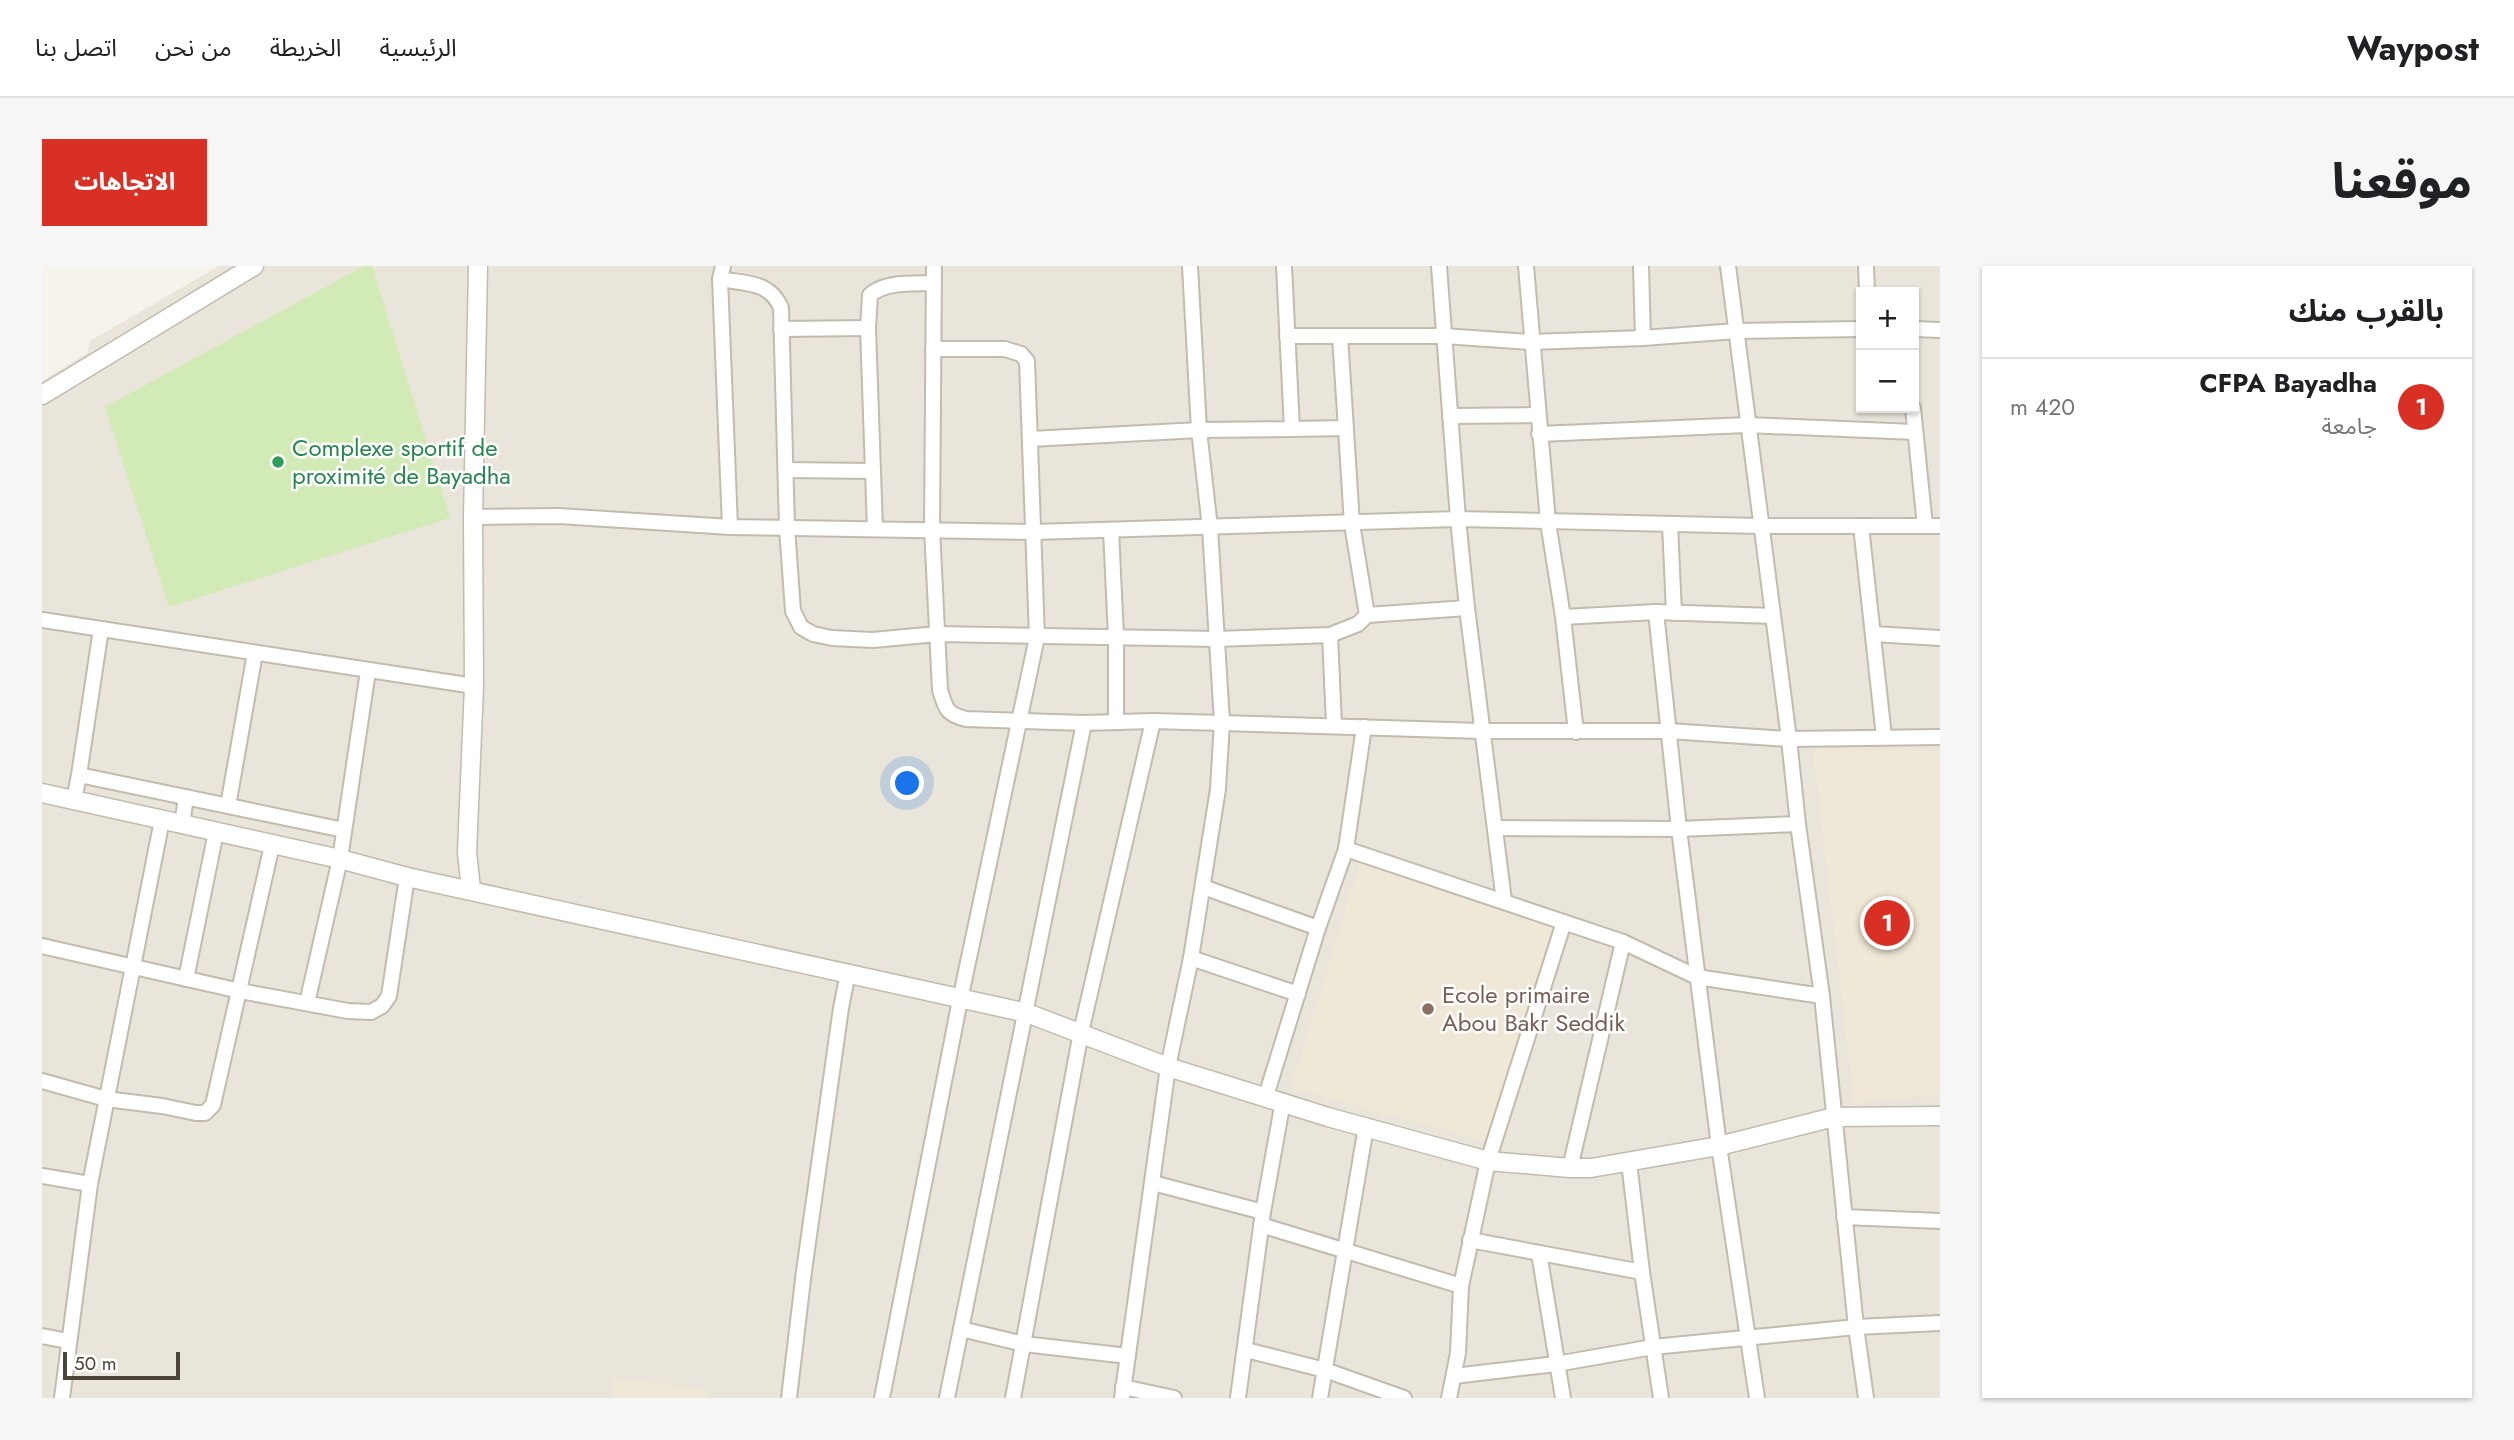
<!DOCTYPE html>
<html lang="ar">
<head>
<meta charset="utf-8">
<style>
  body { margin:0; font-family:Jost,"Noto Sans Arabic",sans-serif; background:#f6f6f6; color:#202124; direction:rtl }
  .controls { position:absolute; right:21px; top:21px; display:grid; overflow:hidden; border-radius:0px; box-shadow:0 2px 5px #0004 }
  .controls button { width:63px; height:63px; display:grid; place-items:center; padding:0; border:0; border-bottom:2px solid #e0e0e0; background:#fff; color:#202124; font:35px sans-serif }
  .scale { position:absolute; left:21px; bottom:18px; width:117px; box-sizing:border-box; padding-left:7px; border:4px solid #4b4439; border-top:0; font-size:19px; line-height:24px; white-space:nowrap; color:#4b4439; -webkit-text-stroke:5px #fff; paint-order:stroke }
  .you { position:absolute; left:866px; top:518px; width:24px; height:24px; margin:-18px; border:5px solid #fff; border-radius:50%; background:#1a73e8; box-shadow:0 0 0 10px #1a73e833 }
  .badge { display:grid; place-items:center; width:46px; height:46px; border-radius:50%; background:#d93025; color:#fff; font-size:23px; font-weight:700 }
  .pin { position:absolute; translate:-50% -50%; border:4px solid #fff; box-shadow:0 2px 7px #0006 }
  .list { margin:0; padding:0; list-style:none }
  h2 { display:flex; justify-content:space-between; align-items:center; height:91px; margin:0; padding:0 28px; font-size:30px }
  h2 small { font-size:23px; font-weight:400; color:#757577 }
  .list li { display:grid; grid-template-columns:46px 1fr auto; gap:21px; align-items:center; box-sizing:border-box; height:98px; padding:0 28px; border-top:2px solid #e0e0e0 }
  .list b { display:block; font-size:26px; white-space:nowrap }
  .list p { margin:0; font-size:23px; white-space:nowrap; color:#757577 }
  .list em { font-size:23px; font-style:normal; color:#757577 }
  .map { position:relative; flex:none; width:1898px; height:1132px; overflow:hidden; direction:ltr; border-radius:0px }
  header { display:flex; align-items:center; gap:42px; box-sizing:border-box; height:98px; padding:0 35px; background:#fff; border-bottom:2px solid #e0e0e0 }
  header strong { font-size:33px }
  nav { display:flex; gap:38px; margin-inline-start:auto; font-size:24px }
  .intro { display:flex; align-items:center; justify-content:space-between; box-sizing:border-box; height:168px; padding:0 42px }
  h1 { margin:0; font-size:49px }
  .button { padding:18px 32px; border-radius:0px; background:#d93025; color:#fff; font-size:24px; font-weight:700 }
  main { display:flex; gap:42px; padding:0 42px }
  aside { flex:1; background:#fff; border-radius:0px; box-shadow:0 2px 5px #0004 }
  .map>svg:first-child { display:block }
  .residential { fill:#eae5da; fill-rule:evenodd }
  .education { fill:#efe8d6 }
  .green { fill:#d2eab5 }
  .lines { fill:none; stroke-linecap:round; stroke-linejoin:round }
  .minor-casing { stroke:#c2bbae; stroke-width:18 }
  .tertiary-casing { stroke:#c2bbae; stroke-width:21 }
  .minor { stroke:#fff; stroke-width:14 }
  .tertiary { stroke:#fff; stroke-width:18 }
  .leisure-dot { fill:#2e9e5b; stroke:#fff; stroke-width:2.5 }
  .education-dot { fill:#8d6e63; stroke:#fff; stroke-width:2.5 }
  .labels { text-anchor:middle; stroke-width:5; stroke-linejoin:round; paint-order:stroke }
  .leisure-label { font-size:24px; fill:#27864d; stroke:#fff; text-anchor:start }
  .education-label { font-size:24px; fill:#785e54; stroke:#fff; text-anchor:start }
</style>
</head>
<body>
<header>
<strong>Waypost</strong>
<nav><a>الرئيسية</a><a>الخريطة</a><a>من نحن</a><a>اتصل بنا</a></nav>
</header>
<div class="intro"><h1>موقعنا</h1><a class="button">الاتجاهات</a></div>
<main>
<aside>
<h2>بالقرب منك<small></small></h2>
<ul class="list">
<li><span class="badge">1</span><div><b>CFPA Bayadha</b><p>جامعة</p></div><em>420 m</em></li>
</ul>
</aside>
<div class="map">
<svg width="1898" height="1132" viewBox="0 0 1898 1132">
  <rect width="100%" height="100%" fill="#f6f3ec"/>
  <!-- residential -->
  <path class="residential" d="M177,0H1898V1132H0V115L45,87L48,75ZM1819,26H1872V142H1819Z"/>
  <!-- education -->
  <g class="education">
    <path d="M1771,483L1898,485V828L1812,837Z"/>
    <path d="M1318,596L1521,664L1461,880L1249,822Z"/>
    <path d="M571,1112L667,1125L666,1132H569Z"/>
  </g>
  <!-- green -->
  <path class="green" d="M322,0H330L408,252L127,341L63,141Z"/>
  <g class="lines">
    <defs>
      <g id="minor">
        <path d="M681,0L678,13L688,261"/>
        <path d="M892,0L890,263L898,424C904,443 904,448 924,453L1042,457L1111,455L1440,465H1627L1747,473L1898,471"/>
        <path d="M1397,0L1416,253L1425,342L1462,635"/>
        <path d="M1484,0L1506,256L1521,351L1534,466"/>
        <path d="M1599,0L1601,72"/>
        <path d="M1686,0L1747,473L1756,558L1780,730L1814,1061L1824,1132"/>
        <path d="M1824,0L1825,26"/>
        <path d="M678,13C704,18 728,15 739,42L745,262L751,345L759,361L771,368L790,372L831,374L895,368L1175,373L1288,369L1316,358L1325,349L1310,258L1298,70"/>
        <path d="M739,63L826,62"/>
        <path d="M1872,63L1898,64"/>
        <path d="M1245,70H1402L1489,76L1601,72L1695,65L1819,63"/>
        <path d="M1871,142L1883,260"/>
        <path d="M1408,150L1496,149"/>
        <path d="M1250,163L1304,162"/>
        <path d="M1497,168L1705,159L1873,166"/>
        <path d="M989,173L1157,164L1250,163L1242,0"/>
        <path d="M744,204L831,205"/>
        <path d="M431,251L517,250L688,261L992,266L1416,253L1719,260H1898"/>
        <path d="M1628,258L1632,347"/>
        <path d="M1819,260L1842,471"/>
        <path d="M833,263L826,62L828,29C844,15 872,18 892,17"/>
        <path d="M1069,264L1074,371V456"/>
        <path d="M1614,346L1637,563L1677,880L1715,1132"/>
        <path d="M1325,349L1425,342"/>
        <path d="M1521,351L1614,346L1731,350"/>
        <path d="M0,354L432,420"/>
        <path d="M1831,368L1898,372"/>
        <path d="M1288,369L1292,459"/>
        <path d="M37,509L59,363"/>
        <path d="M32,534L37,509L302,564"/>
        <path d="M186,540L213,387"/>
        <path d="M140,559L144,531"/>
        <path d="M1453,562L1637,563L1756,558"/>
        <path d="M1304,583L1322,461"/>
        <path d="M1161,621L1276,662"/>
        <path d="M0,680L198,725L306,745L329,746L340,740L347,730L365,611"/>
        <path d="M1149,692L1256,728"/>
        <path d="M144,713L174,566"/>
        <path d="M265,737L298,593L326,405"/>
        <path d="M0,815L64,833L120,840L154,847H163L171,839L230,579"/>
        <path d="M1224,830L1276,662L1304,583L1581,676L1655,711L1780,730"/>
        <path d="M1587,896L1600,1006L1619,1132"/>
        <path d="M1528,902L1581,676"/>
        <path d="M0,910L48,918L20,1132"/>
        <path d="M1111,917L1221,946"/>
        <path d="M48,918L120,554"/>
        <path d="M1802,951L1898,955"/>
        <path d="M1219,959L1419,1020"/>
        <path d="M1428,974L1600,1006"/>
        <path d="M1497,987L1521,1132"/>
        <path d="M919,1063L982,1078L1086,1090"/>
        <path d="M0,1070L26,1075"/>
        <path d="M1204,1084L1283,1104L1362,1132"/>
        <path d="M1412,1110L1514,1098L1611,1081L1814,1061L1898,1057"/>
        <path d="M1081,1121L1132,1132"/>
        <path d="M747,1132L762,1005L799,742L806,707"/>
        <path d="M840,1132L918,734L995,371L985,95L979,88L963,83H891"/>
        <path d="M905,1132L1042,457"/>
        <path d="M971,1132L1039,766L1111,455"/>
        <path d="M1080,1132L1126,801L1149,692L1176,523L1180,456L1168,262L1157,164L1148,0"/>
        <path d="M1196,1132L1221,946L1241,835"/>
        <path d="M1278,1132L1324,861"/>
        <path d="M1407,1132L1416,1087L1419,1020L1446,895L1522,656"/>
      </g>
      <g id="tertiary">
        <path d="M0,129L212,0"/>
        <path d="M0,527L298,593L365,611L985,747L1126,801L1286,851L1446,895L1528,902H1549L1677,880L1792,851L1898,850"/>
        <path d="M429,623L425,586L432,420L431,251L436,0"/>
      </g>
    </defs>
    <!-- minor casing -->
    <use href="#minor" class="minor-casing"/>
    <!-- tertiary casing -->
    <use href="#tertiary" class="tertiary-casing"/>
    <!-- minor -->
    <use href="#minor" class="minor"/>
    <!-- tertiary -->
    <use href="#tertiary" class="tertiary"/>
  </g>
  <!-- markers -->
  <circle class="leisure-dot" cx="236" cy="196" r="7"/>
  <circle class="education-dot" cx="1386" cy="743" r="7"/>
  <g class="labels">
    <!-- leisure labels -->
    <g class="leisure-label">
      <text x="250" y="190">Complexe sportif de<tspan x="250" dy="28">proximité de Bayadha</tspan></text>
    </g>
    <!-- education labels -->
    <g class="education-label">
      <text x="1400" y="737">Ecole primaire<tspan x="1400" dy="28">Abou Bakr Seddik</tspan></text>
    </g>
  </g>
</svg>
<div class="controls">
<button>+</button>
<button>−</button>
</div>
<div class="scale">50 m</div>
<div class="you"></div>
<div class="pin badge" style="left:1845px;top:657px">1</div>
</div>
</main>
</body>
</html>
